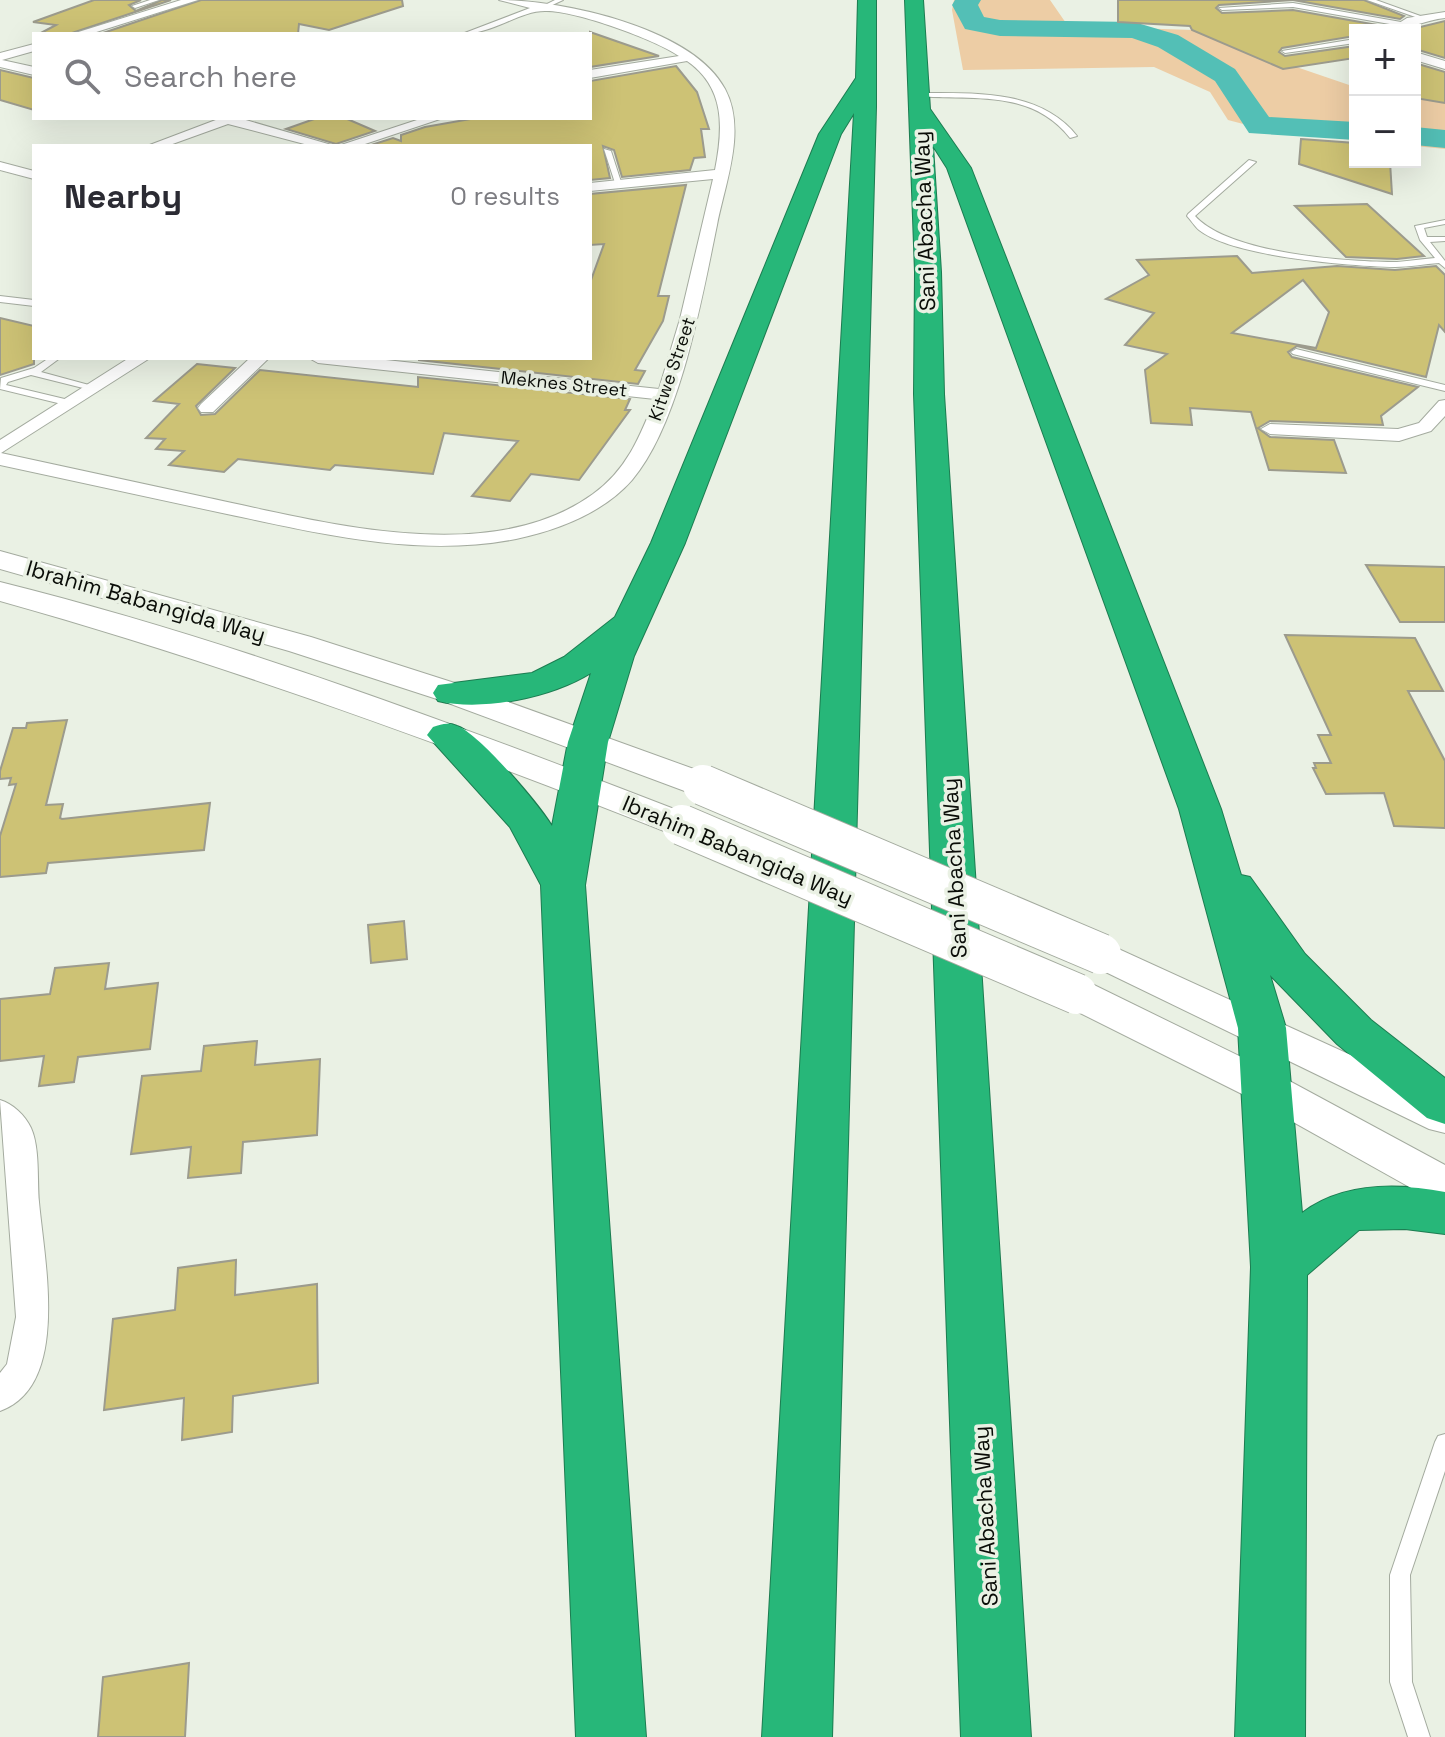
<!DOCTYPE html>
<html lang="en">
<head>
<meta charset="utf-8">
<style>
  body { margin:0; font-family:"Space Grotesk",sans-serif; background:#f7f7f7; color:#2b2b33 }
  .controls { position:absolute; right:24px; top:24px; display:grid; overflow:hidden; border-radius:0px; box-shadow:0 8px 32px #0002 }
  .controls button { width:72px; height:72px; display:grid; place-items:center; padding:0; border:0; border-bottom:2px solid #e1e1e2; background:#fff; color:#2b2b33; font:40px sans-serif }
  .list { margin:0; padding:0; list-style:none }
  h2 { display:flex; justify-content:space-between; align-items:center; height:104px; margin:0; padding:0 32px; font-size:34px }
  h2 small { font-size:26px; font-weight:400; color:#7c7c81 }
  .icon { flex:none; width:44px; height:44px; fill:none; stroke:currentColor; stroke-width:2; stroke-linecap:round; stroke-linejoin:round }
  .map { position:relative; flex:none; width:1445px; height:1737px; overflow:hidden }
  .search { position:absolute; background:#fff; box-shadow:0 8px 32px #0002; left:32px; top:32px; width:560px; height:88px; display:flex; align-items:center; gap:20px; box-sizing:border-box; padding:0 28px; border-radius:0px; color:#7c7c81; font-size:30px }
  .panel { position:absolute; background:#fff; box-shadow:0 8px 32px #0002; left:32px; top:144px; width:560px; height:216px; border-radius:0px }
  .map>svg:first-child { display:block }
  .green { fill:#edcda5 }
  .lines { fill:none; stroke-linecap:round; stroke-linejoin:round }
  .river { fill:#53bfb6; fill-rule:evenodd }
  .building { fill:#cdc275; stroke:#9c9b8d; stroke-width:2; fill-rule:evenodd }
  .service-casing { stroke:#a4ab9f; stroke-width:2 }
  .minor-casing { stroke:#a4ab9f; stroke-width:2 }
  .secondary-casing { stroke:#a4ab9f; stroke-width:2 }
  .motorway-casing { stroke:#1d7c51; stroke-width:2 }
  .service { fill:#fff; fill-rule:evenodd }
  .minor { fill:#fff; fill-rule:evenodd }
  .secondary { fill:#fff; fill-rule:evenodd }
  .motorway { fill:#27b779; fill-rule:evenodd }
  .secondary-bridge-casing { stroke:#a4ab9f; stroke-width:42; stroke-linecap:butt }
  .secondary-bridge { stroke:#fff; stroke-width:40 }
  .labels { text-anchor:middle; stroke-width:7; stroke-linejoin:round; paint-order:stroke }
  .far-street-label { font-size:18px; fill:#0a0d08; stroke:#eaf1e4 }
  .street-label { font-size:22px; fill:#0a0d08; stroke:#eaf1e4 }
</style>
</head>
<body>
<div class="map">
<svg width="1445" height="1737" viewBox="0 0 1445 1737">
  <rect width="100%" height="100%" fill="#eaf1e4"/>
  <!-- green -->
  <g class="green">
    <path d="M954,0H1050L1068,26L1225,31L1247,50L1355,87V140L1270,131L1228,120L1210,92L1154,67L963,70L952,10Z"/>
    <path d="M1415,98L1445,103V149L1415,146Z"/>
  </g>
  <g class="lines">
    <!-- river -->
    <g class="river">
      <path d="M955,0H981L978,5L984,17L1000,20L1134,22L1178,35L1235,69L1269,117L1355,122V140L1249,133L1215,81L1158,47L1132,38L1000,36L965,29L952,5Z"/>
      <path d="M1415,127L1445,130V148L1415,145Z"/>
    </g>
  </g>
  <!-- building -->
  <g class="building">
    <path d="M94,0H141L129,5L136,11L162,0H171L69,34H39L56,25L33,22Z"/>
    <path d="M201,0H402L403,6L329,30L299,24L298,34H100Z"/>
    <path d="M1118,0H1293L1219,5L1216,8L1222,13L1293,10L1388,27L1385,30H1355V36L1282,48L1279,52L1285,56L1355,46V58L1283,69L1192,30L1190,26L1118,22Z"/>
    <path d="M1293,0H1364L1404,16L1400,19Z"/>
    <path d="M1445,21V58L1415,49V30H1408Z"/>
    <path d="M590,32L659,56L590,67Z"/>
    <path d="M1415,63L1445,72V103L1415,98Z"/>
    <path d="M676,66L697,92L709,129H701L705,157L694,158L690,170L622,177L614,150L603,146L610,178L590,180V146H368L393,138L401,141V135L425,127L476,118H590V81Z"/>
    <path d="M0,70L34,78V110L0,100Z"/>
    <path d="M317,118H345L375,131L336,144L286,129Z"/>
    <path d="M1301,139L1355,143V162H1390L1392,194L1299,164Z"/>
    <path d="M686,185L658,296H669L663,321L635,370L645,371L638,384L419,360V358H590V283L604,244L590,245V194Z"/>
    <path d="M1367,204L1424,256L1397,259L1346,257L1295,206Z"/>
    <path d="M1237,256L1252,273L1337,266L1395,270L1436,266L1445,275V332L1439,325L1426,377L1297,346L1288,352L1292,357L1418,387L1381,416L1383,425L1270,421L1258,428L1270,437L1334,440L1346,473L1269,470L1251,412L1190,408L1192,425L1151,423L1145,370L1167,354L1125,345L1154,313L1106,299L1149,275L1137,260ZM1303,280L1329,312L1316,348L1232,333Z"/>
    <path d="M0,318L34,326V364L0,375Z"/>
    <path d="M197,364L235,368L196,406L201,415L215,414L260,370L418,387V377L630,399L625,410H630L579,480L531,474L510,501L472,496L518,441L444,433L433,474L335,465L330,470L238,459L224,472L169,465L184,451L156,449L165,439L146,438L179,404L154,401Z"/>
    <path d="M1366,565L1445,567V622H1400Z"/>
    <path d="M1285,635L1415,638L1443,691H1408L1445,761V828L1394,826L1384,793L1326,794L1313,768H1316L1314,763H1331L1318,735H1331Z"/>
    <path d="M67,720L46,805L63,804L60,818L62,819L210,803L204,850L48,863L46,873L0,877V836L16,784L9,785L11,778L0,779V771L13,728H26L27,723Z"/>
    <path d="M404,921L407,959L371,963L368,925Z"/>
    <path d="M109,963L105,989L158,983L150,1049L78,1057L74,1082L39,1086L44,1056L0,1061V999L50,994L55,968Z"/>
    <path d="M257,1041L255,1065L320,1059L317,1135L243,1142L241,1173L188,1178L191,1147L131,1154L142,1076L201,1071L204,1046Z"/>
    <path d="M236,1260L235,1295L317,1284L318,1383L233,1396L232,1432L182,1440L184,1398L104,1410L113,1319L175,1310L178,1268Z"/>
    <path d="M189,1663L185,1737H98L103,1677Z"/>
  </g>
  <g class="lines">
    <defs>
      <g id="service">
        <path d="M150,0H159L135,8L132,6Z"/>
        <path d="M555,0H563L546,8L541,7Z"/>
        <path d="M1367,0H1376L1426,18L1421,19Z"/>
        <path d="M1293,3L1401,22L1404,24L1401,26L1293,7L1222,10L1219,8Z"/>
        <path d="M1355,39V43L1285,53L1282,51Z"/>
        <path d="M919,93C973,93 1040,89 1077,136L1070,138C1031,88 972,101 917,96Z"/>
        <path d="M604,149L611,151L622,185L615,183Z"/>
        <path d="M1249,160L1256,162L1195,216C1229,254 1348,262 1397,262C1410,261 1422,259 1435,258L1420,240L1415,226L1445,220V224L1424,228L1427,237H1445V241L1430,242L1445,261V268L1439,263C1424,264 1410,267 1395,267C1351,266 1233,257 1199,230C1195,227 1191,220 1187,216L1188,214Z"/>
        <path d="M0,296L34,300V306L0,302Z"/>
        <path d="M1296,349L1445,385V391L1293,354L1291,352Z"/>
        <path d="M49,358H60L41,372L100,388L95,391L31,375L8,382L6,385L73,401L75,403L70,406L0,389L1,378L34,368Z"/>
        <path d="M1445,1434V1471L1410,1575L1412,1682L1430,1737H1408L1390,1682V1575L1435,1442L1438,1436Z"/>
      </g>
      <g id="minor">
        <path d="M181,0H198L90,34H72Z"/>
        <path d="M499,0C563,0 693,28 725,89C747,130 725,183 717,225C702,298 680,424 632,480C603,513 558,530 516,539C419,558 321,534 227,514C151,498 76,481 0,465V440L129,358H150L1,453C70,468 139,483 209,498C323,522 490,569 593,494C627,470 640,436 655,399L318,363L309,358H367L659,389L680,319L713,179L590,191V183L715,170C723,129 726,88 687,61L590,78V70L679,56C654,39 574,10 545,11C519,11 493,34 462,34L530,8Z"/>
        <path d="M1445,12V18C1425,20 1407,30 1388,30L1407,18Z"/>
        <path d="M34,44V51L2,60L34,67V75L0,67V53Z"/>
        <path d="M1415,52L1445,61V69L1415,60Z"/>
        <path d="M221,118H239L335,146H312L228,124L167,146H147Z"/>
        <path d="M423,118H443L359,146H338Z"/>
        <path d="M0,162L34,171V179L0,170Z"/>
        <path d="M250,358H269L213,412H201L198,408L201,404Z"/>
        <path d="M1445,400V416L1431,431L1399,441L1270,434L1261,429L1270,424L1398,429L1419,423L1439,401Z"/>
        <path d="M0,1100C13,1104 25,1115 31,1128C40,1148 37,1180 39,1202C44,1259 71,1386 0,1411V1373L7,1364L16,1317Z"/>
      </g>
      <g id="secondary">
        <path d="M0,551L311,637L464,686L716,777L721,785L716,793L703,796L690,793L440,700L289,651L0,569Z"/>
        <path d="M0,582C237,641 468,729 695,817L700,825L695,833L682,836L669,833C449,746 228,665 0,601Z"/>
        <path d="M1101,941L1445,1098V1133L1429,1129L1087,963L1081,954L1087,945Z"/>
        <path d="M1077,980L1092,984L1282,1077L1445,1165V1204L1429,1198L1252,1099L1062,1004L1056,994L1062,984Z"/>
      </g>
      <g id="motorway">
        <path d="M858,0H876V107L832,1737H762L854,113L841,134L685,543L634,656L608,742L585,885L646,1737H576L541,885L510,827L427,735L433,727C442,724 448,722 457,726C479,733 539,805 552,826L568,742L591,673C552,697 483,712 438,701L433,693L438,685L532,673L564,657L615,617L651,543L819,134L856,78Z"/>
        <path d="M905,0H923L930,109L971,168L1221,809L1241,875L1250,877L1305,954L1371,1020L1445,1078V1124L1427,1118L1337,1044L1270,975L1286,1028L1302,1213C1343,1182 1397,1183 1445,1192V1234L1405,1229L1359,1230L1307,1275L1305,1737H1235L1251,1267L1238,1028L1179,809L947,168L933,146L941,272L944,394L1031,1737H961L914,394L915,272Z"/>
      </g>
    </defs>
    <!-- service casing -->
    <use href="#service" class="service-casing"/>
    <!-- minor casing -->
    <use href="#minor" class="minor-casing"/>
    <!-- secondary casing -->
    <use href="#secondary" class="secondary-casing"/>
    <!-- motorway casing -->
    <use href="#motorway" class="motorway-casing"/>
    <!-- service -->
    <use href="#service" class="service"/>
    <!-- minor -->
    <use href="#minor" class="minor"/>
    <!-- secondary -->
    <use href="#secondary" class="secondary"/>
    <!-- motorway -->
    <use href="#motorway" class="motorway"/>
    <defs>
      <g id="secondary-bridge">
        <path d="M703,785L1101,954"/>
        <path d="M682,825L1077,994"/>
      </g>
    </defs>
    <!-- secondary-bridge casing -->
    <use href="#secondary-bridge" class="secondary-bridge-casing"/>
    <!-- secondary-bridge -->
    <use href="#secondary-bridge" class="secondary-bridge"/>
  </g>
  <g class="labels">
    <!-- far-street labels -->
    <g class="far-street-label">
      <text transform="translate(672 369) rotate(-71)" y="6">Kitwe Street</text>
      <text transform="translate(564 384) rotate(6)" y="6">Meknes Street</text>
    </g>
    <!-- street labels -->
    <g class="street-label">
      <text transform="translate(924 221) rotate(-92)" y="8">Sani Abacha Way</text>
      <text transform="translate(146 601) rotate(16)" y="8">Ibrahim Babangida Way</text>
      <text transform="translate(738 850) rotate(23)" y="8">Ibrahim Babangida Way</text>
      <text transform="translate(954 868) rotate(-93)" y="8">Sani Abacha Way</text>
      <text transform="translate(985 1516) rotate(-93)" y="8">Sani Abacha Way</text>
    </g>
  </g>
</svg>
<div class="controls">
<button>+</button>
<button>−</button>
</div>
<div class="search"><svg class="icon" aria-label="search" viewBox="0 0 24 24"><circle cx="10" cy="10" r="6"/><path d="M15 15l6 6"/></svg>Search here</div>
<section class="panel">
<h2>Nearby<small>0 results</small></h2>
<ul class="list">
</ul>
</section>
</div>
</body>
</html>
